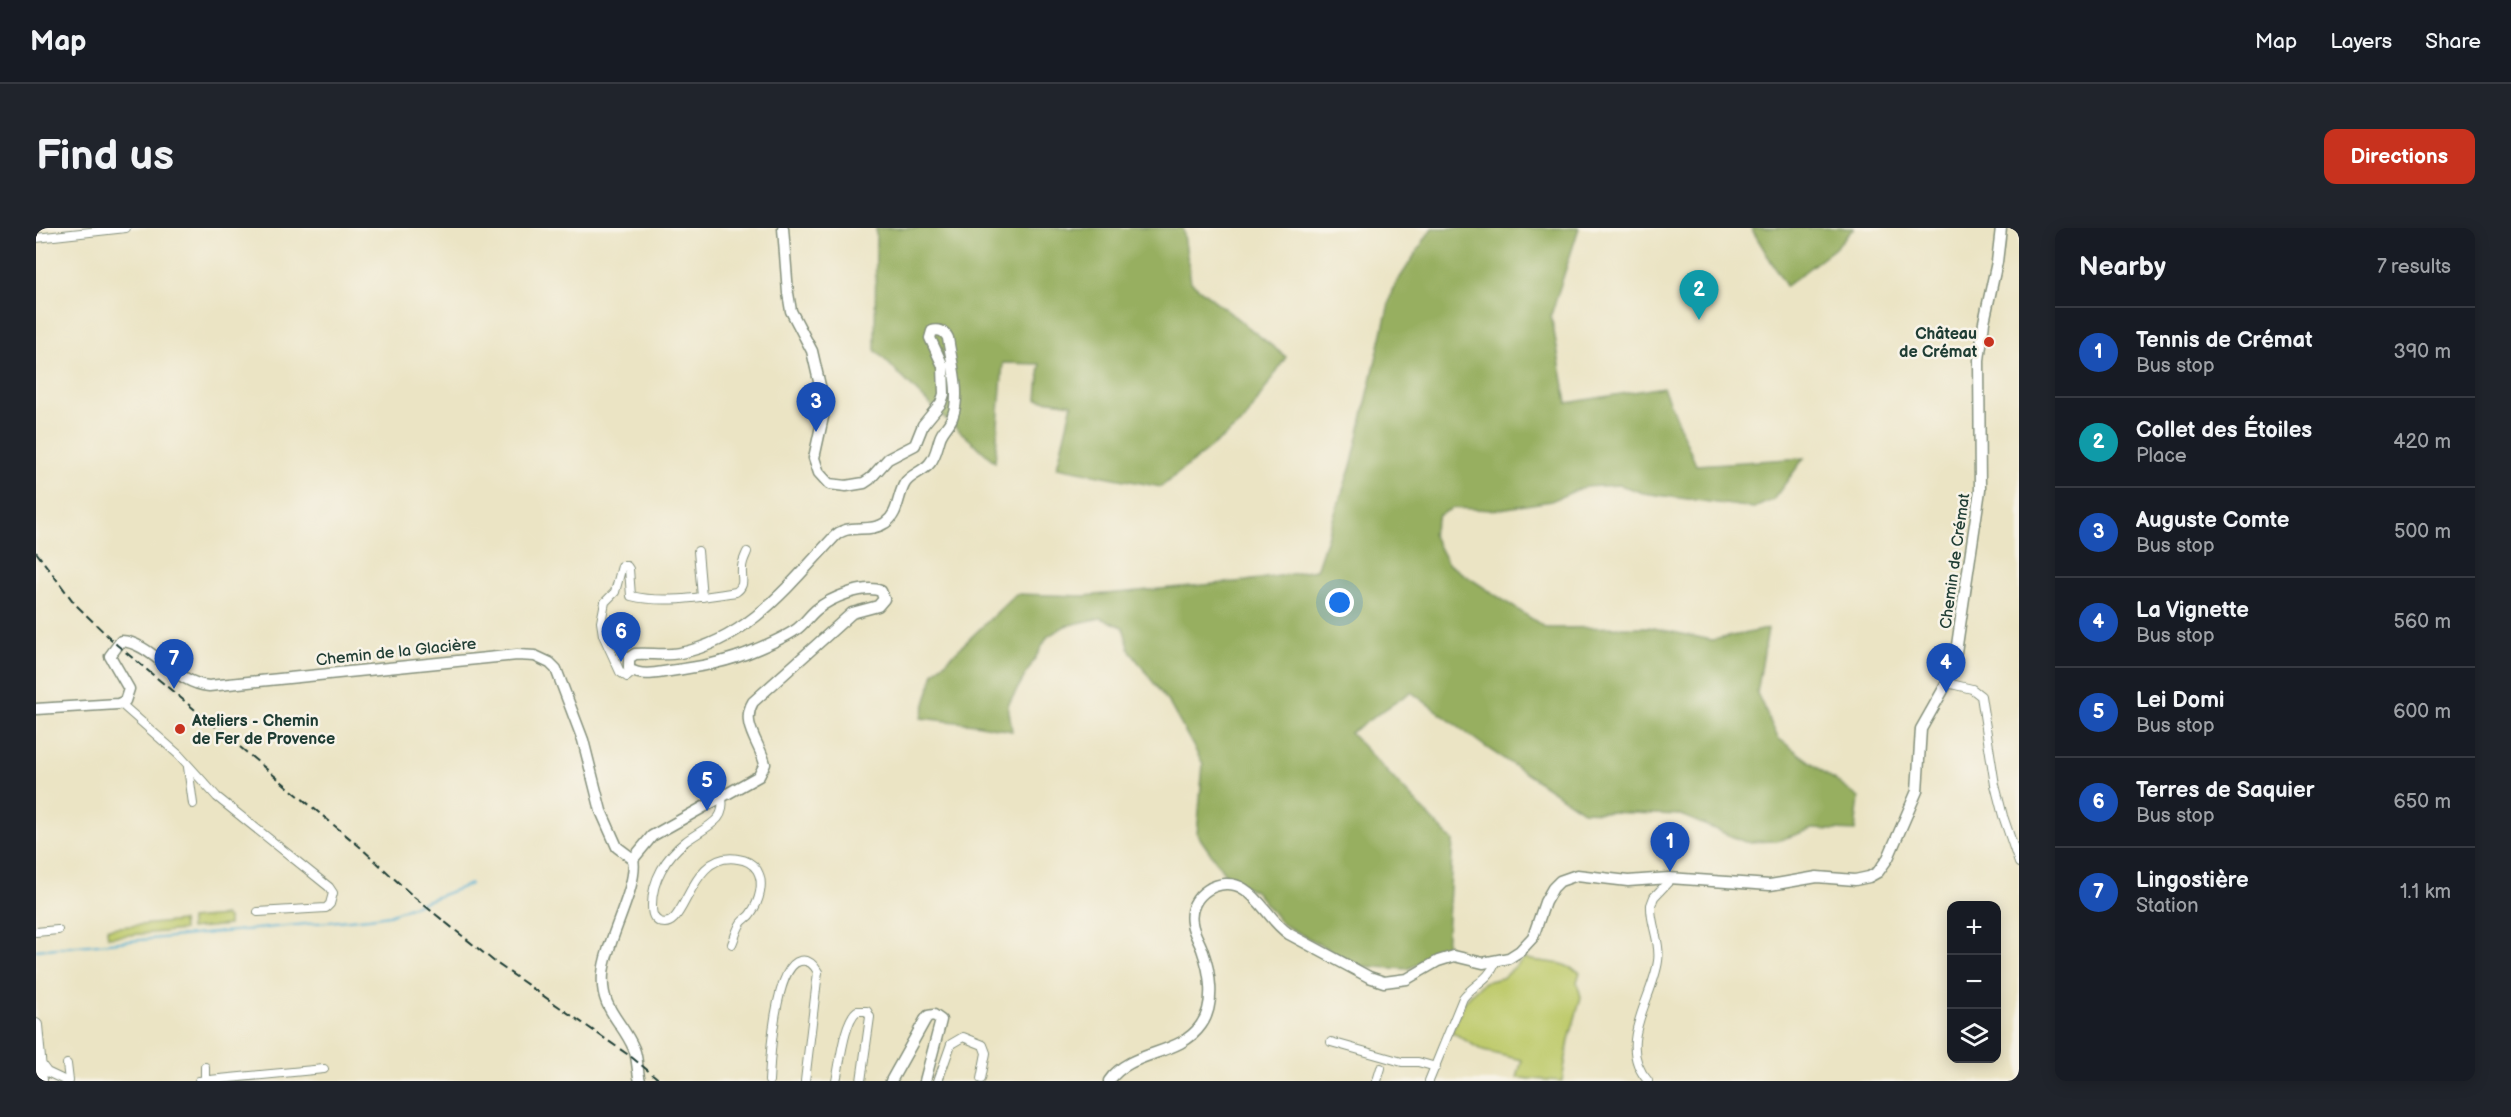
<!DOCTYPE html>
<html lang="en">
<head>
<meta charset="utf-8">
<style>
  body { margin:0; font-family:"Balsamiq Sans",sans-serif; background:#20242c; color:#f1f3f6 }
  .controls { position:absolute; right:18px; bottom:18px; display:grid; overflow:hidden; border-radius:12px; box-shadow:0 3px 15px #0003 }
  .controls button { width:54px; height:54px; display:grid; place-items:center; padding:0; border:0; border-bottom:2px solid #363941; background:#171b24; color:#f1f3f6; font:30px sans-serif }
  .you { position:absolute; left:1304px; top:375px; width:21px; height:21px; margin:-15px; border:4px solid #fff; border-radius:50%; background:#1a73e8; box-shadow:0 0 0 9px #1a73e833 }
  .badge { display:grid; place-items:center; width:39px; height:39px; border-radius:50%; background:#c8321e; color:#fff; font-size:20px; font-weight:700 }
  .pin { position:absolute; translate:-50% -50px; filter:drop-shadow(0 2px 3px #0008) }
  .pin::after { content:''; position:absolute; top:32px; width:21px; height:18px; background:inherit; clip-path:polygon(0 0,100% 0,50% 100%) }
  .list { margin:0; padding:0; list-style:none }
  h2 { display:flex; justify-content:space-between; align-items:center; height:78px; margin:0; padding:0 24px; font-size:26px }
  h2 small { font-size:20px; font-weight:400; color:#9ea1a6 }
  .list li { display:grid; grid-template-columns:39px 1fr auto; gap:18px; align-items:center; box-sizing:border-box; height:90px; padding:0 24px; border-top:2px solid #363941 }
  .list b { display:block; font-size:22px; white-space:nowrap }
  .list p { margin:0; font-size:20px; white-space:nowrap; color:#9ea1a6 }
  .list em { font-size:20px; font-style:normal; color:#9ea1a6 }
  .icon { flex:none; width:33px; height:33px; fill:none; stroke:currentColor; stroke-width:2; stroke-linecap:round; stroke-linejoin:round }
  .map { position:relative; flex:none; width:1983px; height:853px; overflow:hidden; border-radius:12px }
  header { display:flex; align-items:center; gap:36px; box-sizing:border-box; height:84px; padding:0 30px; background:#171b24; border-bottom:2px solid #363941 }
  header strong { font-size:28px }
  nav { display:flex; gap:33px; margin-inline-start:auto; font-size:21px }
  .intro { display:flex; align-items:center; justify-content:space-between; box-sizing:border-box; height:144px; padding:0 36px }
  h1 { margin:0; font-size:42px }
  .button { padding:15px 27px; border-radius:12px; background:#c8321e; color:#fff; font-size:21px; font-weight:700 }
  main { display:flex; gap:36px; padding:0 36px }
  aside { flex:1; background:#171b24; border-radius:12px; box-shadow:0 3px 15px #0003 }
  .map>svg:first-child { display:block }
  .green { fill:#bfcb6d; stroke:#6f8450; stroke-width:1.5 }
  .forest { fill:#97af60; stroke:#5b764a; stroke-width:1.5 }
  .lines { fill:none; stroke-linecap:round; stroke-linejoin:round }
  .stream { stroke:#53aed1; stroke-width:2 }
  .street-casing { stroke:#85907c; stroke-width:10 }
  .secondary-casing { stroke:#85907c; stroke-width:13 }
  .primary-casing { stroke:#85907c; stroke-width:14 }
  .street { stroke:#fff; stroke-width:8 }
  .secondary { stroke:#fff; stroke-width:10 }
  .primary { stroke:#fff; stroke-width:12 }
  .rail { stroke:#1f3d34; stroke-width:2; stroke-dasharray:9 4.5; stroke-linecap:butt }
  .poi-dot { fill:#c8321e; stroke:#f7f3e8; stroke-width:2 }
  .labels { text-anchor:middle; stroke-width:5; stroke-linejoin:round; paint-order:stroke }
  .poi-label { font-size:16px; font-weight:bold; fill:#1f3d34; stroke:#f7f3e8; text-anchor:end }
  .street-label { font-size:16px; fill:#1f3d34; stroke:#f7f3e8 }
</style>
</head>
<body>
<header>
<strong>Map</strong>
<nav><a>Map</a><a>Layers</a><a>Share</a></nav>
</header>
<div class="intro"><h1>Find us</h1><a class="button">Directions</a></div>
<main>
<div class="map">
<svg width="1983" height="853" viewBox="0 0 1983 853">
  <rect width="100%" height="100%" fill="#f7f3e8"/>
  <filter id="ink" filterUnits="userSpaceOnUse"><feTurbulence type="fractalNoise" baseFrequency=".0167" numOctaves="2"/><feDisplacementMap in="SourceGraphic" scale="12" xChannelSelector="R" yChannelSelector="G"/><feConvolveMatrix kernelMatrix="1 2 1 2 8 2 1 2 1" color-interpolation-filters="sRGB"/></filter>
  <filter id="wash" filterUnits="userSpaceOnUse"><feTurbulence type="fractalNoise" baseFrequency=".008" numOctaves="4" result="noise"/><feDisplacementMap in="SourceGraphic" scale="24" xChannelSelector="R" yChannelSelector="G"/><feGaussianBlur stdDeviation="1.35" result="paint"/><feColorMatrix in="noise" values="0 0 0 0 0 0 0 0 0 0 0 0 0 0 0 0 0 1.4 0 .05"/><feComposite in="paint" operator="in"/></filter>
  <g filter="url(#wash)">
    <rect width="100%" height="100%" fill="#ebe4c4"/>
    <!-- green -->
    <g class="green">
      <path d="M189,688L192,690V697L154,701V691Z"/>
      <path d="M146,693L147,702L72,709L71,702L73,700Z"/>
      <path d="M1488,731L1526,736L1544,744L1541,754L1545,769L1533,812L1526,853L1481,850L1486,832L1447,823L1416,804L1429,773L1437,764L1448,754L1466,750Z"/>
    </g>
    <!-- forest -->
    <g class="forest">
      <path d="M840,0H1147L1155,54L1250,129L1209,192L1125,259L1021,239L1036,176L1001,171L1004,136L967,135L959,234L894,177L839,122Z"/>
      <path d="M1396,0H1543L1515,87L1531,175L1627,159L1660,237L1768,230L1737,272L1718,280L1607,265L1584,257L1548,259L1515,273L1458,282L1417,280L1403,287L1396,306L1412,336L1510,400L1612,399L1676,412L1732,401L1721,465L1742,510L1823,570L1819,603L1776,601L1741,613L1709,614L1645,587L1547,583L1451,520L1375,464L1314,505L1417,613L1410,722L1372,741L1323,738L1246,696L1219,663L1191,649L1161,606L1167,536L1134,477L1094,423L1087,399L1065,390L1029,398L1012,408L972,477L976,503L939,496L885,490L898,445L980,366L1048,368L1210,353L1280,342L1316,235L1356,62Z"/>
      <path d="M1715,0H1818L1798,21L1750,58Z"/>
    </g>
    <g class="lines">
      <!-- stream -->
      <path class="stream" d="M0,722L333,690L353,687L435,656"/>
    </g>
  </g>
  <g filter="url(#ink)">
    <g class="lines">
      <defs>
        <g id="street">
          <path d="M0,10L90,0"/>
          <path d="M662,323L666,369"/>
          <path d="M597,444L591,449L584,444L567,407L565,394L569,374L579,364L586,338H591L593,341L595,368C628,376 667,369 700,364C710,357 705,351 706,340C706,334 709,329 711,324"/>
          <path d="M1911,455L1936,461L1945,468L1959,557L1967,588L1983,635"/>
          <path d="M84,475L143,527L181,569L293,659L297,665L294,676L290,680L222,684"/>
          <path d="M152,539L157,576"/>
          <path d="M686,569C687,576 687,584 682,590C673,600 659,606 649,614C630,629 616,652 616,677C616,683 616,689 622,693C651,709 650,622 702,631C710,632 717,636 721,642C729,655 723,674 715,685C713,689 708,691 705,695C701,701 699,709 696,716"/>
          <path d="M0,704L22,702"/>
          <path d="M1295,814L1366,834H1382L1400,839"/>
          <path d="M5,836L11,844L30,853"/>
          <path d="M31,836L33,853"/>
          <path d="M169,852V839"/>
          <path d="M163,853L288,841"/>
          <path d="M733,853C734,831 739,738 764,733C773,731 778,737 782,744L769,853"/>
          <path d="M800,853C804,836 808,793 821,783H831L834,789L825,853"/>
          <path d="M902,853L915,816L927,809L947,817L950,825L945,851"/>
          <path d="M1341,853L1345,840"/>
          <path d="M1393,853L1427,770C1437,757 1454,751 1459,735"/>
          <path d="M1612,853C1579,816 1617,771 1622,733C1625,714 1614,696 1615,677L1618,669L1636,650"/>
        </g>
        <g id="secondary">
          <path d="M0,481L82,476L89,473L93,461L74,428L85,413C115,414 138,455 173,458L481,427L499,428L514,435L520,441L547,512L565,583L581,619L597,631"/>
          <path d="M597,631L616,608L723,548L729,536C724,515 704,496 717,474L816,385L842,378L848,371L845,363C828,356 794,370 780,382C773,388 768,396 761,401C748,410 733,416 719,422C692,434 663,439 634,443C621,445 605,449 593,441V430L599,426C614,425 629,428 644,425C712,412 754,356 798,309C811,294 833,306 849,295C863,286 861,268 869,255C875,246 887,244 894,235C900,228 901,219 904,210C907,201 915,196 917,187C925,164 915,133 912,110C909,103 902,101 896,103L894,110L907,138L908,166L905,175L887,197L879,217L852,231L834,251L828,255L810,258L793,256L783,245L778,230L787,189L785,162L776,123L755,83L752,65L747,0"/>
          <path d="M597,631C603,658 569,715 567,746C564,782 586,792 598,821C602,831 601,843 604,853"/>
          <path d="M855,853L889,792L892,788L898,787L905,792L904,796L889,853"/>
          <path d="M1073,853C1095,821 1143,829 1165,797C1180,776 1174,743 1166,721C1163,713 1157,704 1156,695C1151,667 1185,646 1208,661C1226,672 1235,694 1253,706L1333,749L1348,754L1371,751L1402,733L1418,728L1447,735L1473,730L1484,723L1497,709L1509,674L1517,660L1524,653L1541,647L1592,653L1633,650L1734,657L1781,649L1819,652L1833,649L1842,644L1852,630L1881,563L1885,501L1911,455L1920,424L1944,262L1943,132L1948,94L1961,34L1965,0"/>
        </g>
        <path id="primary" d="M0,797L5,853"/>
      </defs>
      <!-- street casing -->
      <use href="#street" class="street-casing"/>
      <!-- secondary casing -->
      <use href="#secondary" class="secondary-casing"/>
      <!-- primary casing -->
      <use href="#primary" class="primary-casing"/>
      <!-- street -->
      <use href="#street" class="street"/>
      <!-- secondary -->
      <use href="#secondary" class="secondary"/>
      <!-- primary -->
      <use href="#primary" class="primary"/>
      <!-- rail -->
      <path class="rail" d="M0,324L39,376L81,417L323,618L378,669L460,735L594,828L625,853"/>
    </g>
  </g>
  <!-- markers -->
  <g class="poi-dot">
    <circle cx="1953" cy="114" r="6"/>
    <circle cx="144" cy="501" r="6"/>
  </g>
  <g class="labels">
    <!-- poi labels -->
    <g class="poi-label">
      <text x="1941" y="111">Château<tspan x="1941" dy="18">de Crémat</tspan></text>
      <text x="156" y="498" text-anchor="start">Ateliers - Chemin<tspan x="156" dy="18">de Fer de Provence</tspan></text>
    </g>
    <!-- street labels -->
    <g class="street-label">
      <text transform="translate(1918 333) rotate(-82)" y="6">Chemin de Crémat</text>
      <text transform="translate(360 423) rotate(-6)" y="6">Chemin de la Glacière</text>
    </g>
  </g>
</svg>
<div class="controls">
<button>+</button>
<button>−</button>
<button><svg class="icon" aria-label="layers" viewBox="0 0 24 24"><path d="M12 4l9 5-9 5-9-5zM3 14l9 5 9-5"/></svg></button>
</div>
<div class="you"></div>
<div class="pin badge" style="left:1634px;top:644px;background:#1a4fb4">1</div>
<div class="pin badge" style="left:1663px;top:92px;background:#0f9aa8">2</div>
<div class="pin badge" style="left:780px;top:204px;background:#1a4fb4">3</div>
<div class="pin badge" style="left:1910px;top:465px;background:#1a4fb4">4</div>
<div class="pin badge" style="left:671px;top:583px;background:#1a4fb4">5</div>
<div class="pin badge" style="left:585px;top:434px;background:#1a4fb4">6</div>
<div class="pin badge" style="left:138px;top:461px;background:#1a4fb4">7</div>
</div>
<aside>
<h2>Nearby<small>7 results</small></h2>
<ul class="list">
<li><span class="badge" style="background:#1a4fb4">1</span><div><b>Tennis de Crémat</b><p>Bus stop</p></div><em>390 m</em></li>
<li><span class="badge" style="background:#0f9aa8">2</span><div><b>Collet des Étoiles</b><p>Place</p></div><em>420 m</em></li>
<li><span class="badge" style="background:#1a4fb4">3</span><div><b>Auguste Comte</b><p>Bus stop</p></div><em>500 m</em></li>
<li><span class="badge" style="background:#1a4fb4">4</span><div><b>La Vignette</b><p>Bus stop</p></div><em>560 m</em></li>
<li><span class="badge" style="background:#1a4fb4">5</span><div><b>Lei Domi</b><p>Bus stop</p></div><em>600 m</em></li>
<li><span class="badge" style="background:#1a4fb4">6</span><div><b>Terres de Saquier</b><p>Bus stop</p></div><em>650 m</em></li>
<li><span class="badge" style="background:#1a4fb4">7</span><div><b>Lingostière</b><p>Station</p></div><em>1.1 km</em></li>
</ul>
</aside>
</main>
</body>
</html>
